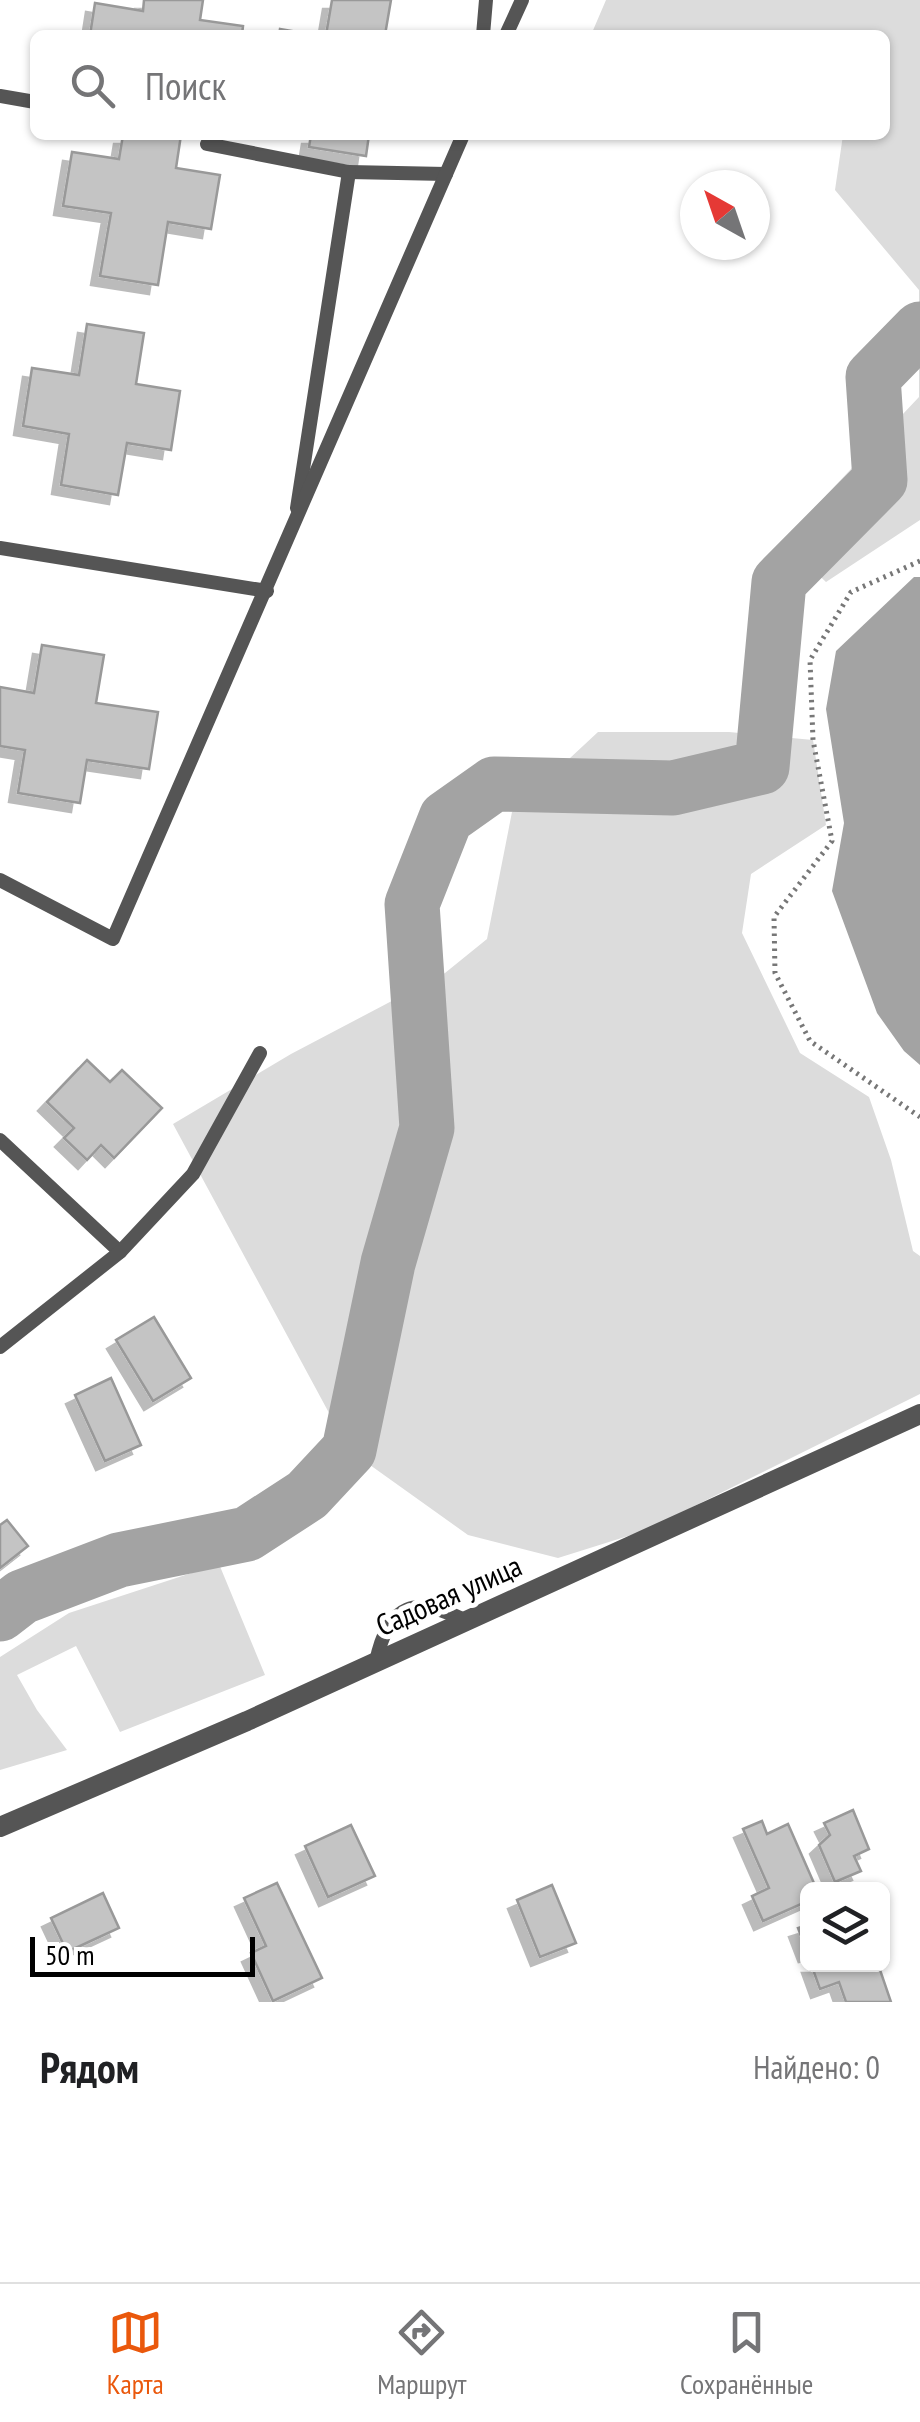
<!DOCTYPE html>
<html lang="ru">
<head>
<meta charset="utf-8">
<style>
  body { margin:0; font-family:"PT Sans Narrow",sans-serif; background:#f6f6f6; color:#202124 }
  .controls { position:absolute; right:30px; bottom:30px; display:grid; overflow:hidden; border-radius:15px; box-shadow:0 2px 8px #0004 }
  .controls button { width:90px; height:90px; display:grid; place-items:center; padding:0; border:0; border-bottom:2px solid #e0e0e0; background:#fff; color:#202124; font:50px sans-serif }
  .compass { position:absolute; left:680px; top:170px; width:90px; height:90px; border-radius:50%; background:#fff; box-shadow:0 2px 8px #0004; rotate:320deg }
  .scale { position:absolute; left:30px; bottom:25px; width:225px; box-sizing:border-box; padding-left:10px; border:5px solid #000; border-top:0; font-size:28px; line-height:35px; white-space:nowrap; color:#000; -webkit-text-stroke:8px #fff; paint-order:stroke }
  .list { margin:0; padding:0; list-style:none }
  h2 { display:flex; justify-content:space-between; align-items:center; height:130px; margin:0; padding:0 40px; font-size:42px }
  h2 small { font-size:32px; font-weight:400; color:#757577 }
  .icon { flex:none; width:55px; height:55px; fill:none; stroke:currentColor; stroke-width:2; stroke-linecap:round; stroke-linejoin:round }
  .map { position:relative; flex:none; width:920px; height:2002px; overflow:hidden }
  .search { position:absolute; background:#fff; box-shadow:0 2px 8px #0004; left:30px; right:30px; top:30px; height:110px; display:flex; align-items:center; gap:25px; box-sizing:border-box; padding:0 35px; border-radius:15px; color:#757577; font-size:38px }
  .sheet { height:280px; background:#fff }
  nav { display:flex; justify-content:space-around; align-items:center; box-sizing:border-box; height:140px; border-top:2px solid #e0e0e0; background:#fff; font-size:28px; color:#757577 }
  nav a { display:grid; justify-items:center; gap:5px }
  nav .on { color:#ea580c }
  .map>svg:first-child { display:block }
  .green { fill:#dcdcdc }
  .water { fill:#a3a3a3 }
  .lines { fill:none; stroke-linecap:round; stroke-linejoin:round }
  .river { stroke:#a3a3a3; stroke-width:55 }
  .building { fill:#c4c4c4; stroke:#999; stroke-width:2.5; filter:url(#shadow) }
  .path { stroke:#777; stroke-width:5; stroke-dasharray:2.5 5; stroke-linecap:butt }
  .service { stroke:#555; stroke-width:14 }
  .tertiary { stroke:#555; stroke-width:20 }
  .labels { text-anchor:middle; stroke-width:10; stroke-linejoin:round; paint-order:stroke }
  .street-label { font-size:30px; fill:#000; stroke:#fff }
</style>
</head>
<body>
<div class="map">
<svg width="920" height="2002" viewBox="0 0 920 2002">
  <defs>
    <filter id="shadow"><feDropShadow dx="-9" dy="9" stdDeviation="0" flood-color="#0004"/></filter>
  </defs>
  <rect width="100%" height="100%" fill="#fff"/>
  <!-- green -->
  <g class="green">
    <path d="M606,0H920V520L826,582L783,541L919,397V290L835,190L843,135H885V35H591Z"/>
    <path d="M598,732H729L813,740L826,825L751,874L742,933L800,1053L869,1097L891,1160L913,1251L920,1256V1394L644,1531L558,1558L468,1535L349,1450L173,1124L291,1054L445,973L487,939L512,812Z"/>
    <path d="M219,1564L265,1675L120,1732L76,1646L17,1675L37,1710L67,1750L0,1770V1657L69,1613Z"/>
  </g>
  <!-- water -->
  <path class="water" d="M914,577H920V1065L904,1051L877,1013L832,891L844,823L826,709L836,651Z"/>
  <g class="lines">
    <!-- river -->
    <path class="river" d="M0,1614L22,1597L119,1560L247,1534L307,1495L349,1450L388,1263L427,1128L412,904L446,818L494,784L673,788L762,767L779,582L880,480L873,377L920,329"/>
  </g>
  <!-- building -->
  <g class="building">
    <path d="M144,0H203L200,20L243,26L242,35H90L95,3L143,11Z"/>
    <path d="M332,0H391L385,35H326Z"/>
    <path d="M280,29L315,35H279Z"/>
    <path d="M123,135H181L176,168L220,175L211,229L168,222L158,285L100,276L111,213L63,206L72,152L119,159Z"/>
    <path d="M311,135H369L366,156L309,147Z"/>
    <path d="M87,324L144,333L136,384L180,391L171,450L127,443L118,495L61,485L69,434L23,426L32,368L79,375Z"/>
    <path d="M42,645L104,655L96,703L158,712L149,769L87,760L80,803L18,793L25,750L0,746V687L34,693Z"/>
    <path d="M87,1060L110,1082L122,1070L162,1108L114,1158L101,1145L87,1160L64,1138L74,1128L47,1102Z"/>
    <path d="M154,1317L191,1378L153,1401L116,1340Z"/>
    <path d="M111,1378L141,1445L105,1461L75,1395Z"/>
    <path d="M7,1520L28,1546L0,1568V1525Z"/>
    <path d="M853,1810L869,1849L854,1856L861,1871L835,1882L819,1845L830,1835L824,1823Z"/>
    <path d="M762,1821L767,1834L788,1824L817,1890H808V1901L763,1921L752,1896L769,1888L743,1829Z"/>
    <path d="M351,1825L375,1876L328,1897L305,1846Z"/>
    <path d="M277,1883L322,1978L273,2001L251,1953L266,1946L244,1898Z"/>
    <path d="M552,1885L576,1943L540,1957L517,1900Z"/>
    <path d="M103,1893L119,1928L67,1952L51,1918Z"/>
    <path d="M808,1925V1954L798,1928Z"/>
    <path d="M811,1964H878L891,2002H846L839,1982L820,1989Z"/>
  </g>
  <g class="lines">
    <!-- path -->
    <path class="path" d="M920,561L851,592L810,660L813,740L832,841L774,917L775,973L810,1041L920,1117"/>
    <!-- service -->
    <g class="service">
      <path d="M483,35L486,0"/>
      <path d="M506,35L522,0"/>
      <path d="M0,96L35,102"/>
      <path d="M207,144L349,172L446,174"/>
      <path d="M297,508L349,172"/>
      <path d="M0,548L267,591"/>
      <path d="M0,880L113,939L463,135"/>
      <path d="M0,1140L120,1252"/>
      <path d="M0,1347L120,1252L193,1174L260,1053"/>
      <path d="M376,1662C388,1603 416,1595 466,1621"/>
    </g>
    <!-- tertiary -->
    <path class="tertiary" d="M0,1827L247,1721L920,1414"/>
  </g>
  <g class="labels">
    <!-- street labels -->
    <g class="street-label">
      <text transform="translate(449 1596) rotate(-24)" y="10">Садовая улица</text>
    </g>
  </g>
</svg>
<div class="controls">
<button><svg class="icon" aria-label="layers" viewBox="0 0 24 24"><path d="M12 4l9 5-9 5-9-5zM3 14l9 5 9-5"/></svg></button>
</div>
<svg class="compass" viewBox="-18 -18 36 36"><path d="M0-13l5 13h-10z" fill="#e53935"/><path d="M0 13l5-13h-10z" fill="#757577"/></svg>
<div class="scale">50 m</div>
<div class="search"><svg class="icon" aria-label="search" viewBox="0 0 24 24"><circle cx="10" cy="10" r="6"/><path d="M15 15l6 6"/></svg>Поиск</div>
</div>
<section class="sheet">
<h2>Рядом<small>Найдено: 0</small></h2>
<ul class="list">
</ul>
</section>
<nav>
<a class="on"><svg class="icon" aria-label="map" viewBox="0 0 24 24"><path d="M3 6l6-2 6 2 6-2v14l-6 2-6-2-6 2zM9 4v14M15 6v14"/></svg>Карта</a>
<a><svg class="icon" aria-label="directions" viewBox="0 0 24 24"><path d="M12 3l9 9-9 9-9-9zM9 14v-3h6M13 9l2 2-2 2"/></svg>Маршрут</a>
<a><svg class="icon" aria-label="saved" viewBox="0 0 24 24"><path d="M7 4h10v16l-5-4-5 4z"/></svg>Сохранённые</a>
</nav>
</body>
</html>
